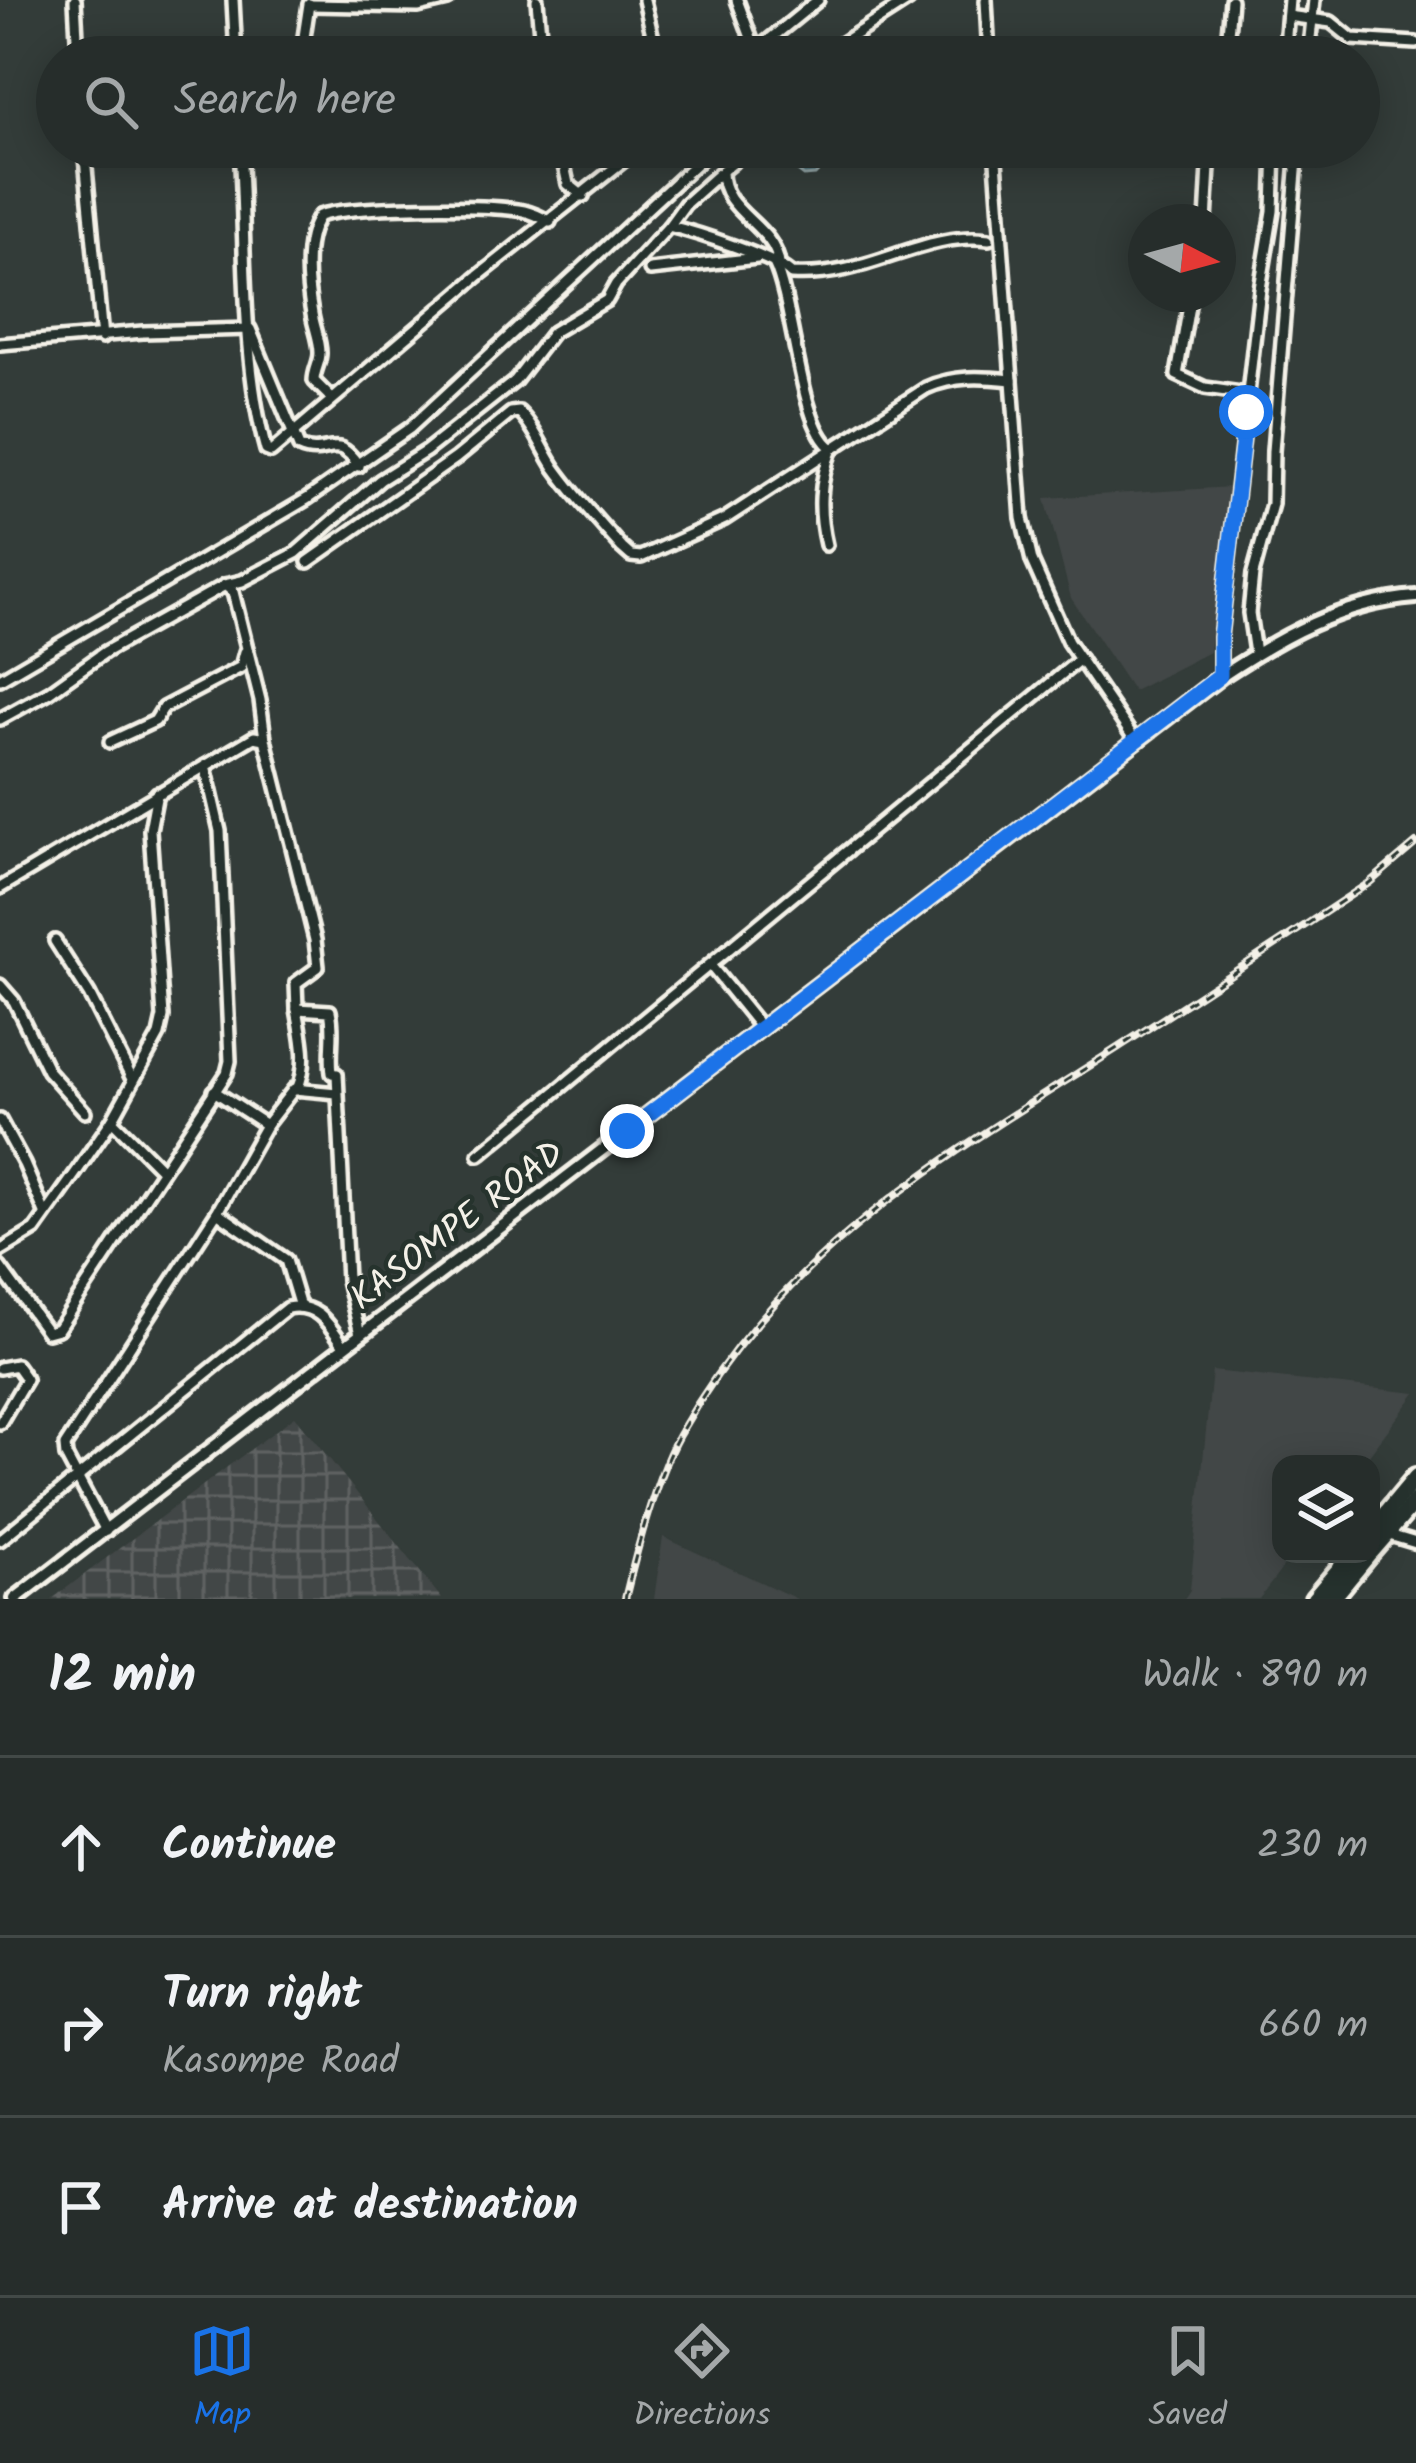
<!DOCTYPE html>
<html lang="en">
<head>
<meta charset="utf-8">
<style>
  body { margin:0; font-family:Kalam,sans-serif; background:#323937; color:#f1f3f6 }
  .controls { position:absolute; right:36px; bottom:36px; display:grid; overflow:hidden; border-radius:24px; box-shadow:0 6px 30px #0003 }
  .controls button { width:108px; height:108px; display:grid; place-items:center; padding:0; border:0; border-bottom:3px solid #424947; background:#262d2b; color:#f1f3f6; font:60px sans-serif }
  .compass { position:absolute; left:1128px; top:204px; width:108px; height:108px; border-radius:50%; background:#262d2b; box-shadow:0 6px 30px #0003; rotate:96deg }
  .stop { position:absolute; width:36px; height:36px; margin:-27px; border:9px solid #1a73e8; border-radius:50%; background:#fff }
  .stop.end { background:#1a73e8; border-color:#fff; box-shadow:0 3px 12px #0008 }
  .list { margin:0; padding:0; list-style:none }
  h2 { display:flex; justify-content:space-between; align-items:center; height:156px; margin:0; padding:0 48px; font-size:51px }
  h2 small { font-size:39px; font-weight:400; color:#a4a8a9 }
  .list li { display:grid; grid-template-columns:78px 1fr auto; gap:36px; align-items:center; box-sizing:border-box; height:180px; padding:0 48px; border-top:3px solid #424947 }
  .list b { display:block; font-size:45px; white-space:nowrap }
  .list p { margin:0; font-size:39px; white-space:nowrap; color:#a4a8a9 }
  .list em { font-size:39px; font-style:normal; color:#a4a8a9 }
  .icon { flex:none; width:66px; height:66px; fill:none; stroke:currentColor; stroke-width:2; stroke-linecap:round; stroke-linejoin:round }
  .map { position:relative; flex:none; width:1416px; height:1599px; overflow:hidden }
  .search { position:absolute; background:#262d2b; box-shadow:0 6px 30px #0003; left:36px; right:36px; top:36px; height:132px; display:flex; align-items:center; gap:30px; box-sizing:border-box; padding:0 42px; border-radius:66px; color:#a4a8a9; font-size:45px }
  .sheet { height:696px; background:#262d2b }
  nav { display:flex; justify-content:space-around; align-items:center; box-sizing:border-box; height:168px; border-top:3px solid #424947; background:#262d2b; font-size:33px; color:#a4a8a9 }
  nav a { display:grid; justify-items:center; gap:6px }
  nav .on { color:#1a73e8 }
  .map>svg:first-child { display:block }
  .built { fill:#434747 }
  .industrial { fill:url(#industrial-grid) }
  .water { fill:#4e6e75; stroke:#90a2a3; stroke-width:3 }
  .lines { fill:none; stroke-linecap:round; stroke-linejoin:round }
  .minor-casing { stroke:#f4f1e8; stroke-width:18 }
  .tertiary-casing { stroke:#f4f1e8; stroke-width:20 }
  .trunk-casing { stroke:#f4f1e8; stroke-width:24 }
  .minor { stroke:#26332d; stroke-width:9 }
  .tertiary { stroke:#26332d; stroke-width:10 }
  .trunk { stroke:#26332d; stroke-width:15 }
  .rail-casing { stroke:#f4f1e8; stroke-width:8 }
  .rail { stroke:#26332d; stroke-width:3; stroke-dasharray:9; stroke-linecap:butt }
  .route { stroke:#1a73e8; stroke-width:15 }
  .labels { text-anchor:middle; stroke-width:9; stroke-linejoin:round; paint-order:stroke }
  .street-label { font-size:36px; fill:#f4f1e8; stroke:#26332d }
</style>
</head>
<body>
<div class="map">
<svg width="1416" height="1599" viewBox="0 0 1416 1599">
  <defs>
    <pattern id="industrial-grid" width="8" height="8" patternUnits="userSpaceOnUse" patternTransform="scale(3)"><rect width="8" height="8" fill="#434747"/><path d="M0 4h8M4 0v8" fill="none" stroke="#5f6262"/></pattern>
  </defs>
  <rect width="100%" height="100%" fill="#333c39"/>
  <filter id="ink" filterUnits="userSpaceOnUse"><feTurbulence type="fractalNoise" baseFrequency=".00833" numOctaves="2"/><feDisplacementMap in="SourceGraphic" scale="24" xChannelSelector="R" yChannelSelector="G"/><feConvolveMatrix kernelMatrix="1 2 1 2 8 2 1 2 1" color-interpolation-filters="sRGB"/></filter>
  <g filter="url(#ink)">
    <!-- built -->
    <g class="built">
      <path d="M1232,487L1209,652L1133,691L1071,598L1045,498Z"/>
      <path d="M1212,1371L1416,1393L1362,1464H1281V1554H1293L1259,1599H1184L1190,1590Z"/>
      <path d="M663,1537L797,1599H654Z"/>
    </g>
    <!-- industrial -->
    <path class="industrial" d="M295,1416L442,1599H52Z"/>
    <!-- water -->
    <path class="water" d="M787,147H828L829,161L815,175L804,176L788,164Z"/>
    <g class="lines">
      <defs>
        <g id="minor">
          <path d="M75,0L78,57"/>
          <path d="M233,0L236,57"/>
          <path d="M537,0L542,57"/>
          <path d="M644,0L654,43L652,57"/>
          <path d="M737,0L756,51"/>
          <path d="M986,0L989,57"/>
          <path d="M310,5L418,7L448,0"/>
          <path d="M1288,16L1331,22L1352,39L1416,43"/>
          <path d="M301,57L309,4"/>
          <path d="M748,57L818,0"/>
          <path d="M820,57L909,0"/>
          <path d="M1226,57L1231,0"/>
          <path d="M1284,57L1289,0"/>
          <path d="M1308,57L1314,0"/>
          <path d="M84,147L102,338"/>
          <path d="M240,147C246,241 241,360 266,450L271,452L477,277L641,147"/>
          <path d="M560,147L568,184L583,196"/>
          <path d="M995,147L1022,518L1032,561L1068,642L1135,740"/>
          <path d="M733,162L722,171C721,213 774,224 779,264"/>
          <path d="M1206,222L1210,147"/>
          <path d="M669,226C694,232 777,258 791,274C869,279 919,231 989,239"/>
          <path d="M774,263C794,304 800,428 832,448C819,481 818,511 826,545"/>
          <path d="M650,270L757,258"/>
          <path d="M1191,294L1177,375L1205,388L1248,394"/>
          <path d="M0,344L143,332L250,329L299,447C328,460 335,430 359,466"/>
          <path d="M332,399L314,381C314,370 320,363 320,353C320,340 314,327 312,314C307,286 302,241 319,216C350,205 490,204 524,211C533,213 541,217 550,222"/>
          <path d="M308,562L456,458L511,413L519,412C534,426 543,450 555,468C575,496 599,522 622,548L631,556L641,557L725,519L926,388C955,375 982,377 1012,380"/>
          <path d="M225,585L242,581L296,553L380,480L426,451L515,381L553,332L607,300L616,284L669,226L685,204L722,171"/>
          <path d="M1255,653L1249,613L1253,574L1272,504L1273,451L1298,147"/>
          <path d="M1220,677V637L1260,289L1273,211L1275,147"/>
          <path d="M0,679L307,499L410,428L714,147"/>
          <path d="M0,719L49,692L105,652L225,585L233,592L260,700L265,739"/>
          <path d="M110,742L155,721L163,708L241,667L245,652"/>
          <path d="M0,888L254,737L265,739L315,940L318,967L296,983L297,1009L330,1011C335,1032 329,1051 332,1073L337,1074L347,1280L360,1334"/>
          <path d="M55,941L89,994L133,1081"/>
          <path d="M710,965L761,1028"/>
          <path d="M0,985L14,1001L48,1071L85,1112"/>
          <path d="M297,1009C302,1038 309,1062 297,1090"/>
          <path d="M0,1120L24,1164L45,1213"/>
          <path d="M112,1120L162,1170"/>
          <path d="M266,1125L294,1089L337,1093"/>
          <path d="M479,1155L1080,659"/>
          <path d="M217,1212L286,1260L300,1307"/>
          <path d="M0,1251L35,1230L77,1171L112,1120L159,1035L163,1017L150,830L157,793"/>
          <path d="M0,1267L47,1332L58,1329L227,1073L230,1061L220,831L205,766"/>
          <path d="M0,1368L16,1365L26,1379L0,1423"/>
          <path d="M106,1531L66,1456L65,1446L217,1212L266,1125L214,1091"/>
          <path d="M1386,1534L1416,1543"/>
          <path d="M0,1540L287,1308C317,1302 329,1324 344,1346"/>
        </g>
        <path id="tertiary" d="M15,1599L1220,677C1282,636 1340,603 1416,597"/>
        <g id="trunk">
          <path d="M1371,1531L1416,1477"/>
          <path d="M1371,1552L1416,1500"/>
          <path d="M1314,1599L1352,1554"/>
          <path d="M1332,1599L1369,1554"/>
        </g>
      </defs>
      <!-- minor casing -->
      <use href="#minor" class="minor-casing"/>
      <!-- tertiary casing -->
      <use href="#tertiary" class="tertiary-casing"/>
      <!-- trunk casing -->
      <use href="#trunk" class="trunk-casing"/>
      <!-- minor -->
      <use href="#minor" class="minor"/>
      <!-- tertiary -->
      <use href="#tertiary" class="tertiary"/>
      <!-- trunk -->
      <use href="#trunk" class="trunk"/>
      <defs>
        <path id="rail" d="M625,1599C636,1553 656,1475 679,1435C782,1255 926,1169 1094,1063C1187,1004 1278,943 1369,883L1416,843"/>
      </defs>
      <!-- rail casing -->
      <use href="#rail" class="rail-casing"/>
      <!-- rail -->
      <use href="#rail" class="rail"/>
    </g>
  </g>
  <g class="lines" filter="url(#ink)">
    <!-- route -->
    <path class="route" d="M627,1131L1220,676V637L1246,412"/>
  </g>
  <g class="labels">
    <!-- street labels -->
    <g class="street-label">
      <text transform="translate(456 1224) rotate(-37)" y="13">KASOMPE ROAD</text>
    </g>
  </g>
</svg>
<div class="controls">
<button><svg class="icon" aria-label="layers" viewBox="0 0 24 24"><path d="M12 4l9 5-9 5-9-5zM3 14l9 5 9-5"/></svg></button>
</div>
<svg class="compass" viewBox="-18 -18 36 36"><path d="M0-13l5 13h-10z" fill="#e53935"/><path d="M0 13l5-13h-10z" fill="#a4a8a9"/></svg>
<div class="stop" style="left:1246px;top:412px"></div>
<div class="stop end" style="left:627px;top:1131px"></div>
<div class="search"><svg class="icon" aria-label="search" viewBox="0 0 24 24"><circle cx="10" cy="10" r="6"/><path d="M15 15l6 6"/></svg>Search here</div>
</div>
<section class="sheet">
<h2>12 min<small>Walk · 890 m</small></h2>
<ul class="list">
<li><svg class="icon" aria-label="ahead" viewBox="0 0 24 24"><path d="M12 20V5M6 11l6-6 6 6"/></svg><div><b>Continue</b></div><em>230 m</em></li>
<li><svg class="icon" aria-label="right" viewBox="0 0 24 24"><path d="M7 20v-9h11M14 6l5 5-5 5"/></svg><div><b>Turn right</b><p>Kasompe Road</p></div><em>660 m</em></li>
<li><svg class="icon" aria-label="arrive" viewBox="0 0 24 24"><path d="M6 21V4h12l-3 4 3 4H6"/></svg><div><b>Arrive at destination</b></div></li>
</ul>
</section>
<nav>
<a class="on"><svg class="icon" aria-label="map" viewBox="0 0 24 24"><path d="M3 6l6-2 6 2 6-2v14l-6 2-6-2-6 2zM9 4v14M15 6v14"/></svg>Map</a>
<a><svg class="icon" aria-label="directions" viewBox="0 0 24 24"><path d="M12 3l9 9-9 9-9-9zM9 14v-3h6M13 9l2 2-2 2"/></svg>Directions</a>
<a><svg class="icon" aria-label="saved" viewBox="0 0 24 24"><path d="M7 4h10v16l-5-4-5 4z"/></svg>Saved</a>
</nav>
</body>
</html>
